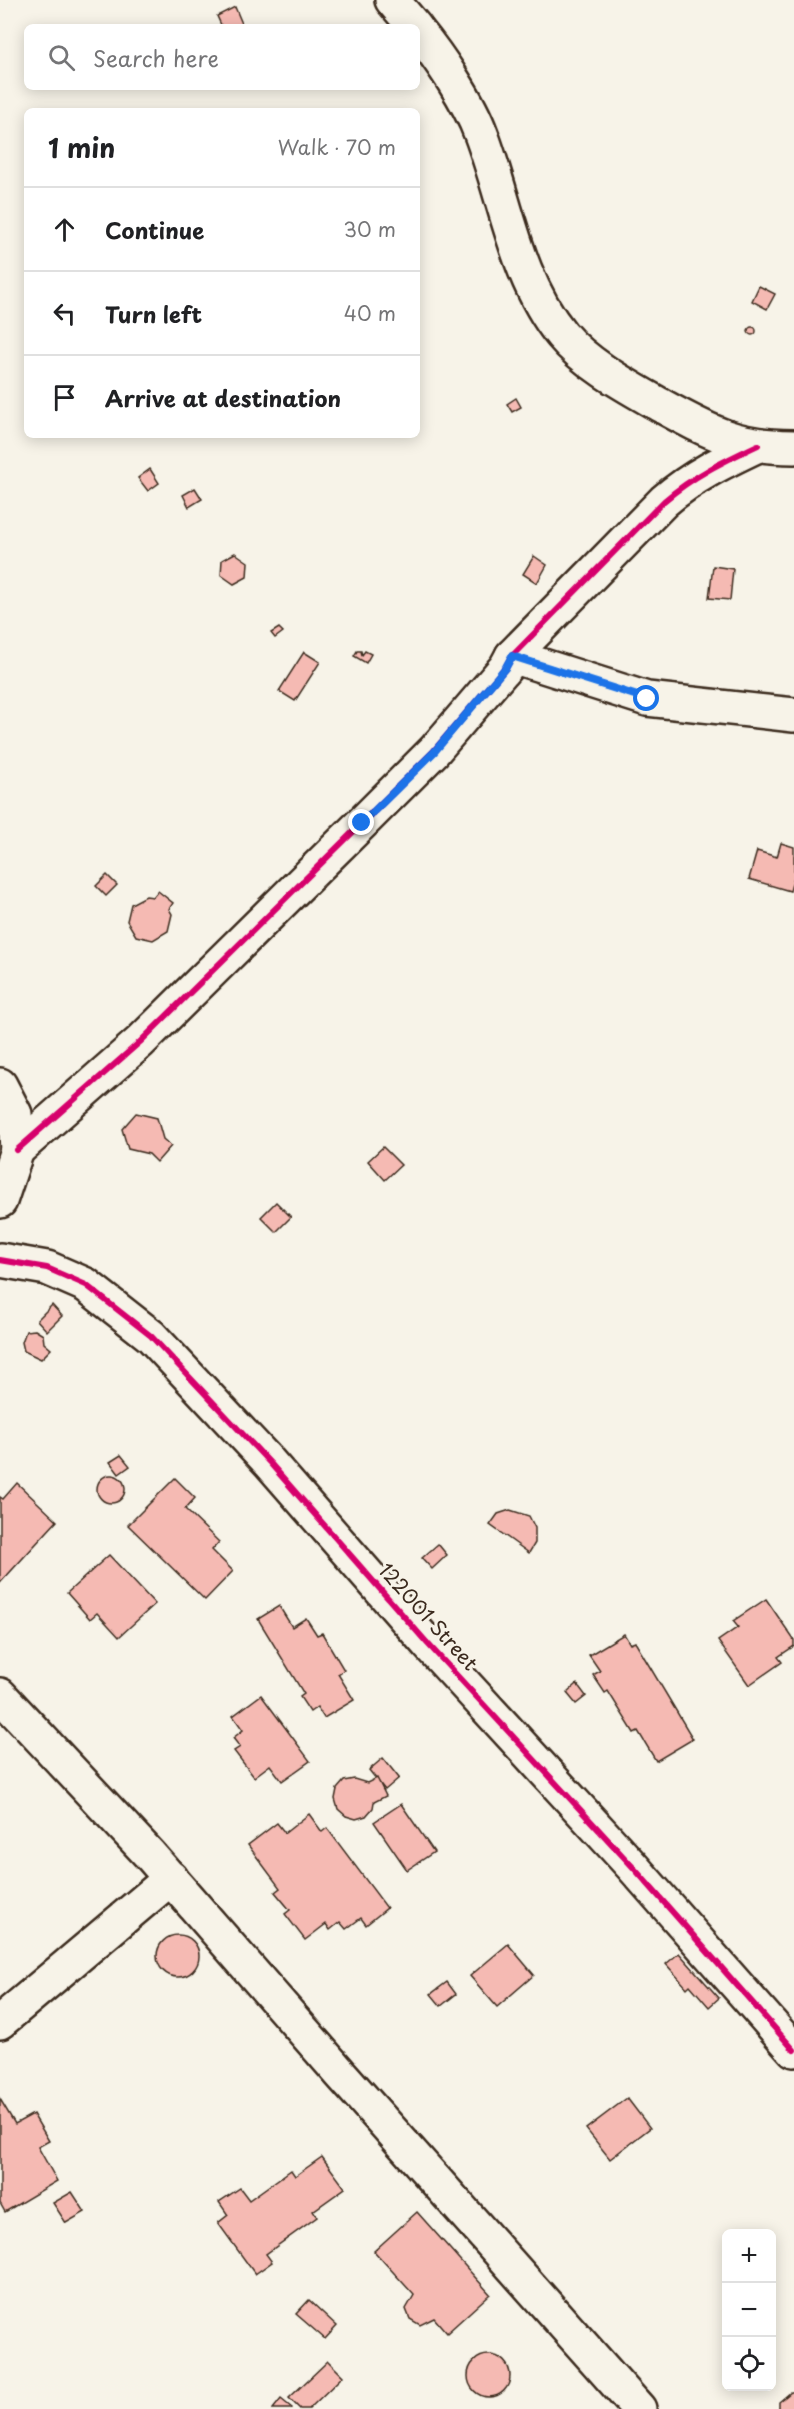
<!DOCTYPE html>
<html lang="en">
<head>
<meta charset="utf-8">
<style>
  body { margin:0; font-family:"Playpen Sans",sans-serif; background:#f2f2f2; color:#202124 }
  .controls { position:absolute; right:18px; bottom:18px; display:grid; overflow:hidden; border-radius:9px; box-shadow:0 3px 15px #0003 }
  .controls button { width:54px; height:54px; display:grid; place-items:center; padding:0; border:0; border-bottom:2px solid #e0e0e0; background:#fff; color:#202124; font:30px sans-serif }
  .stop { position:absolute; width:18px; height:18px; margin:-14px; border:4px solid #1a73e8; border-radius:50%; background:#fff }
  .stop.end { background:#1a73e8; border-color:#fff; box-shadow:0 2px 6px #0008 }
  .list { margin:0; padding:0; list-style:none }
  h2 { display:flex; justify-content:space-between; align-items:center; height:78px; margin:0; padding:0 24px; font-size:26px }
  h2 small { font-size:20px; font-weight:400; color:#757577 }
  .list li { display:grid; grid-template-columns:39px 1fr auto; gap:18px; align-items:center; box-sizing:border-box; height:84px; padding:0 24px; border-top:2px solid #e0e0e0 }
  .list b { display:block; font-size:22px; white-space:nowrap }
  .list em { font-size:20px; font-style:normal; color:#757577 }
  .icon { flex:none; width:33px; height:33px; fill:none; stroke:currentColor; stroke-width:2; stroke-linecap:round; stroke-linejoin:round }
  .map { position:relative; flex:none; width:794px; height:2409px; overflow:hidden }
  .search { position:absolute; background:#fff; box-shadow:0 3px 15px #0003; left:24px; top:24px; width:396px; height:66px; display:flex; align-items:center; gap:15px; box-sizing:border-box; padding:0 21px; border-radius:9px; color:#757577; font-size:22px }
  .panel { position:absolute; background:#fff; box-shadow:0 3px 15px #0003; left:24px; top:108px; width:396px; height:330px; border-radius:9px }
  .map>svg:first-child { display:block }
  .building { fill:#f5bab3; stroke:#3b2a1e; stroke-width:1.5 }
  .lines { fill:none; stroke-linecap:round; stroke-linejoin:round }
  .street-casing { stroke:#3b2a1e; stroke-width:38 }
  .secondary-casing { stroke:#3b2a1e; stroke-width:38 }
  .street { stroke:#f7f3e8; stroke-width:33 }
  .secondary { stroke:#f7f3e8; stroke-width:33 }
  .cycleway-casing { stroke:#f7f3e8; stroke-width:10 }
  .cycleway { stroke:#d6006c; stroke-width:6 }
  .route { stroke:#1a73e8; stroke-width:8 }
  .labels { text-anchor:middle; stroke-width:6; stroke-linejoin:round; paint-order:stroke }
  .street-label { font-size:20px; fill:#3b2a1e; stroke:#f7f3e8 }
</style>
</head>
<body>
<div class="map">
<svg width="794" height="2409" viewBox="0 0 794 2409">
  <rect width="100%" height="100%" fill="#f7f3e8"/>
  <filter id="ink" filterUnits="userSpaceOnUse"><feTurbulence type="fractalNoise" baseFrequency=".0167" numOctaves="2"/><feDisplacementMap in="SourceGraphic" scale="12" xChannelSelector="R" yChannelSelector="G"/><feConvolveMatrix kernelMatrix="1 2 1 2 8 2 1 2 1" color-interpolation-filters="sRGB"/></filter>
  <g filter="url(#ink)">
    <!-- building -->
    <g class="building">
      <path d="M235,7L243,26L222,27L217,16Z"/>
      <path d="M759,286L775,294L767,309L752,301Z"/>
      <circle cx="752" cy="331" r="4"/>
      <path d="M516,398L521,407L512,412L507,404Z"/>
      <path d="M150,469L159,483L148,491L138,478Z"/>
      <path d="M195,488L202,499L189,507L183,495Z"/>
      <path d="M235,553L248,562L247,577L234,584L221,575L222,560Z"/>
      <path d="M534,556L547,565L537,583L523,574Z"/>
      <path d="M713,566L733,569L730,600L709,598Z"/>
      <path d="M279,628L283,632L275,638L271,633Z"/>
      <path d="M357,651H361L362,655L365,651L371,654L366,663L354,656Z"/>
      <path d="M304,652L320,662L295,701L279,691Z"/>
      <path d="M781,843L794,847V877L790,891L749,879L757,851L777,857Z"/>
      <path d="M107,875L117,885L106,896L96,886Z"/>
      <path d="M158,891L173,903L169,909L172,914L168,931L153,940L136,936L127,921L131,904L146,896L153,897Z"/>
      <path d="M136,1113L157,1118L163,1139L171,1146L157,1162L149,1154L128,1149L122,1129Z"/>
      <path d="M383,1147L401,1165L385,1180L368,1161Z"/>
      <path d="M276,1202L291,1217L276,1232L261,1217Z"/>
      <path d="M52,1305L62,1316L47,1331L37,1320Z"/>
      <path d="M35,1330L43,1335L44,1343L51,1349L41,1359L24,1351L22,1342L26,1331Z"/>
      <path d="M121,1455L130,1466L119,1474L110,1462Z"/>
      <circle cx="111" cy="1489" r="14"/>
      <path d="M175,1478L195,1498L185,1509L219,1542L212,1550L233,1571L205,1600L128,1525Z"/>
      <path d="M17,1483L57,1521L0,1583V1497L3,1499Z"/>
      <path d="M510,1510L529,1516L535,1528V1543L529,1553L490,1525L498,1514Z"/>
      <path d="M438,1544L447,1555L432,1569L422,1558Z"/>
      <path d="M109,1555L155,1604L119,1637L97,1613L90,1619L67,1593Z"/>
      <path d="M766,1599L794,1640V1646L778,1657L782,1662L749,1685L718,1641L738,1627L733,1621Z"/>
      <path d="M279,1606L292,1627L306,1618L317,1635L322,1633L344,1670L338,1674L354,1700L324,1718L317,1707L310,1712L300,1697L304,1694L258,1619Z"/>
      <path d="M624,1634L630,1644L635,1642L693,1739L656,1761L638,1731L634,1733L608,1691L605,1693L593,1675L600,1671L589,1655Z"/>
      <path d="M577,1684L586,1696L576,1704L567,1693Z"/>
      <path d="M261,1695L310,1761L282,1781L270,1765L254,1777L234,1751L240,1747L233,1738L243,1730L233,1716Z"/>
      <path d="M383,1758L399,1778L385,1790L369,1770Z"/>
      <path d="M377,1778L386,1796L374,1802L373,1808L366,1816L356,1819L346,1816L338,1809L335,1799L337,1789L344,1781L354,1779L367,1783Z"/>
      <path d="M401,1804L434,1852L407,1870L374,1822Z"/>
      <path d="M309,1814L322,1832L327,1828L387,1908L366,1925L361,1918L346,1929L340,1922L330,1930L326,1924L305,1940L285,1914L290,1910L275,1892L280,1888L248,1845L277,1823L285,1833Z"/>
      <circle cx="178" cy="1956" r="21"/>
      <path d="M508,1944L534,1975L497,2007L470,1976Z"/>
      <path d="M679,1953L719,1998L709,2007L690,1985L687,1988L666,1964Z"/>
      <path d="M447,1982L456,1994L441,2006L431,1994Z"/>
      <path d="M627,2098L650,2128L610,2159L586,2129Z"/>
      <path d="M0,2099L15,2124L33,2114L49,2141L38,2147L57,2181L5,2212L0,2203Z"/>
      <path d="M322,2157L345,2188L313,2211L317,2217L266,2254L272,2262L255,2274L218,2223L228,2215L219,2202L240,2188L249,2200L291,2170L295,2176Z"/>
      <path d="M72,2192L85,2212L66,2223L53,2203Z"/>
      <path d="M417,2212L490,2294L447,2333L434,2318L420,2325L410,2319L406,2309L414,2295L374,2251Z"/>
      <path d="M309,2300L337,2326L325,2339L296,2314Z"/>
      <circle cx="489" cy="2376" r="21"/>
      <path d="M328,2361L343,2376L309,2409H300L289,2398Z"/>
      <path d="M791,2392H794V2409H779V2402Z"/>
      <path d="M281,2399L292,2408L291,2409H273Z"/>
    </g>
    <g class="lines">
      <defs>
        <g id="street">
          <path d="M392,0L415,27"/>
          <path d="M417,30C439,57 469,101 481,134C506,200 516,279 562,335C587,365 629,387 662,406C711,433 737,447 794,447"/>
          <path d="M512,656L647,699L794,715"/>
          <path d="M0,1085L15,1114L17,1150L0,1201"/>
          <path d="M17,1150L140,1042L362,823L434,751L506,667L512,656L664,501C693,476 724,461 758,445"/>
          <path d="M0,1695L150,1855L340,2073L639,2409"/>
          <path d="M0,2022L171,1878"/>
        </g>
        <path id="secondary" d="M0,1260L47,1268L86,1285L151,1336L270,1463L428,1644L632,1866L794,2050"/>
      </defs>
      <!-- street casing -->
      <use href="#street" class="street-casing"/>
      <!-- secondary casing -->
      <use href="#secondary" class="secondary-casing"/>
      <!-- street -->
      <use href="#street" class="street"/>
      <!-- secondary -->
      <use href="#secondary" class="secondary"/>
      <defs>
        <g id="cycleway">
          <path d="M17,1150L140,1042L362,823L434,751L506,667L512,656L664,501C693,476 724,461 758,445"/>
          <path d="M0,1260L47,1268L86,1285L151,1336L270,1463L428,1644L632,1866L794,2050"/>
        </g>
      </defs>
      <!-- cycleway casing -->
      <use href="#cycleway" class="cycleway-casing"/>
      <!-- cycleway -->
      <use href="#cycleway" class="cycleway"/>
    </g>
  </g>
  <g class="lines" filter="url(#ink)">
    <!-- route -->
    <path class="route" d="M362,823L434,752L506,667L512,656L647,699"/>
  </g>
  <g class="labels">
    <!-- street labels -->
    <g class="street-label">
      <text transform="translate(428 1617) rotate(48)" y="7">122001 Street</text>
    </g>
  </g>
</svg>
<div class="controls">
<button>+</button>
<button>−</button>
<button><svg class="icon" aria-label="locate" viewBox="0 0 24 24"><circle cx="12" cy="12" r="6"/><path d="M12 2v4M12 18v4M2 12h4M18 12h4"/></svg></button>
</div>
<div class="stop" style="left:647px;top:699px"></div>
<div class="stop end" style="left:362px;top:823px"></div>
<div class="search"><svg class="icon" aria-label="search" viewBox="0 0 24 24"><circle cx="10" cy="10" r="6"/><path d="M15 15l6 6"/></svg>Search here</div>
<section class="panel">
<h2>1 min<small>Walk · 70 m</small></h2>
<ul class="list">
<li><svg class="icon" aria-label="ahead" viewBox="0 0 24 24"><path d="M12 20V5M6 11l6-6 6 6"/></svg><div><b>Continue</b></div><em>30 m</em></li>
<li><svg class="icon" aria-label="left" viewBox="0 0 24 24"><path d="M17 20v-9H6M10 6l-5 5 5 5"/></svg><div><b>Turn left</b></div><em>40 m</em></li>
<li><svg class="icon" aria-label="arrive" viewBox="0 0 24 24"><path d="M6 21V4h12l-3 4 3 4H6"/></svg><div><b>Arrive at destination</b></div></li>
</ul>
</section>
</div>
</body>
</html>
